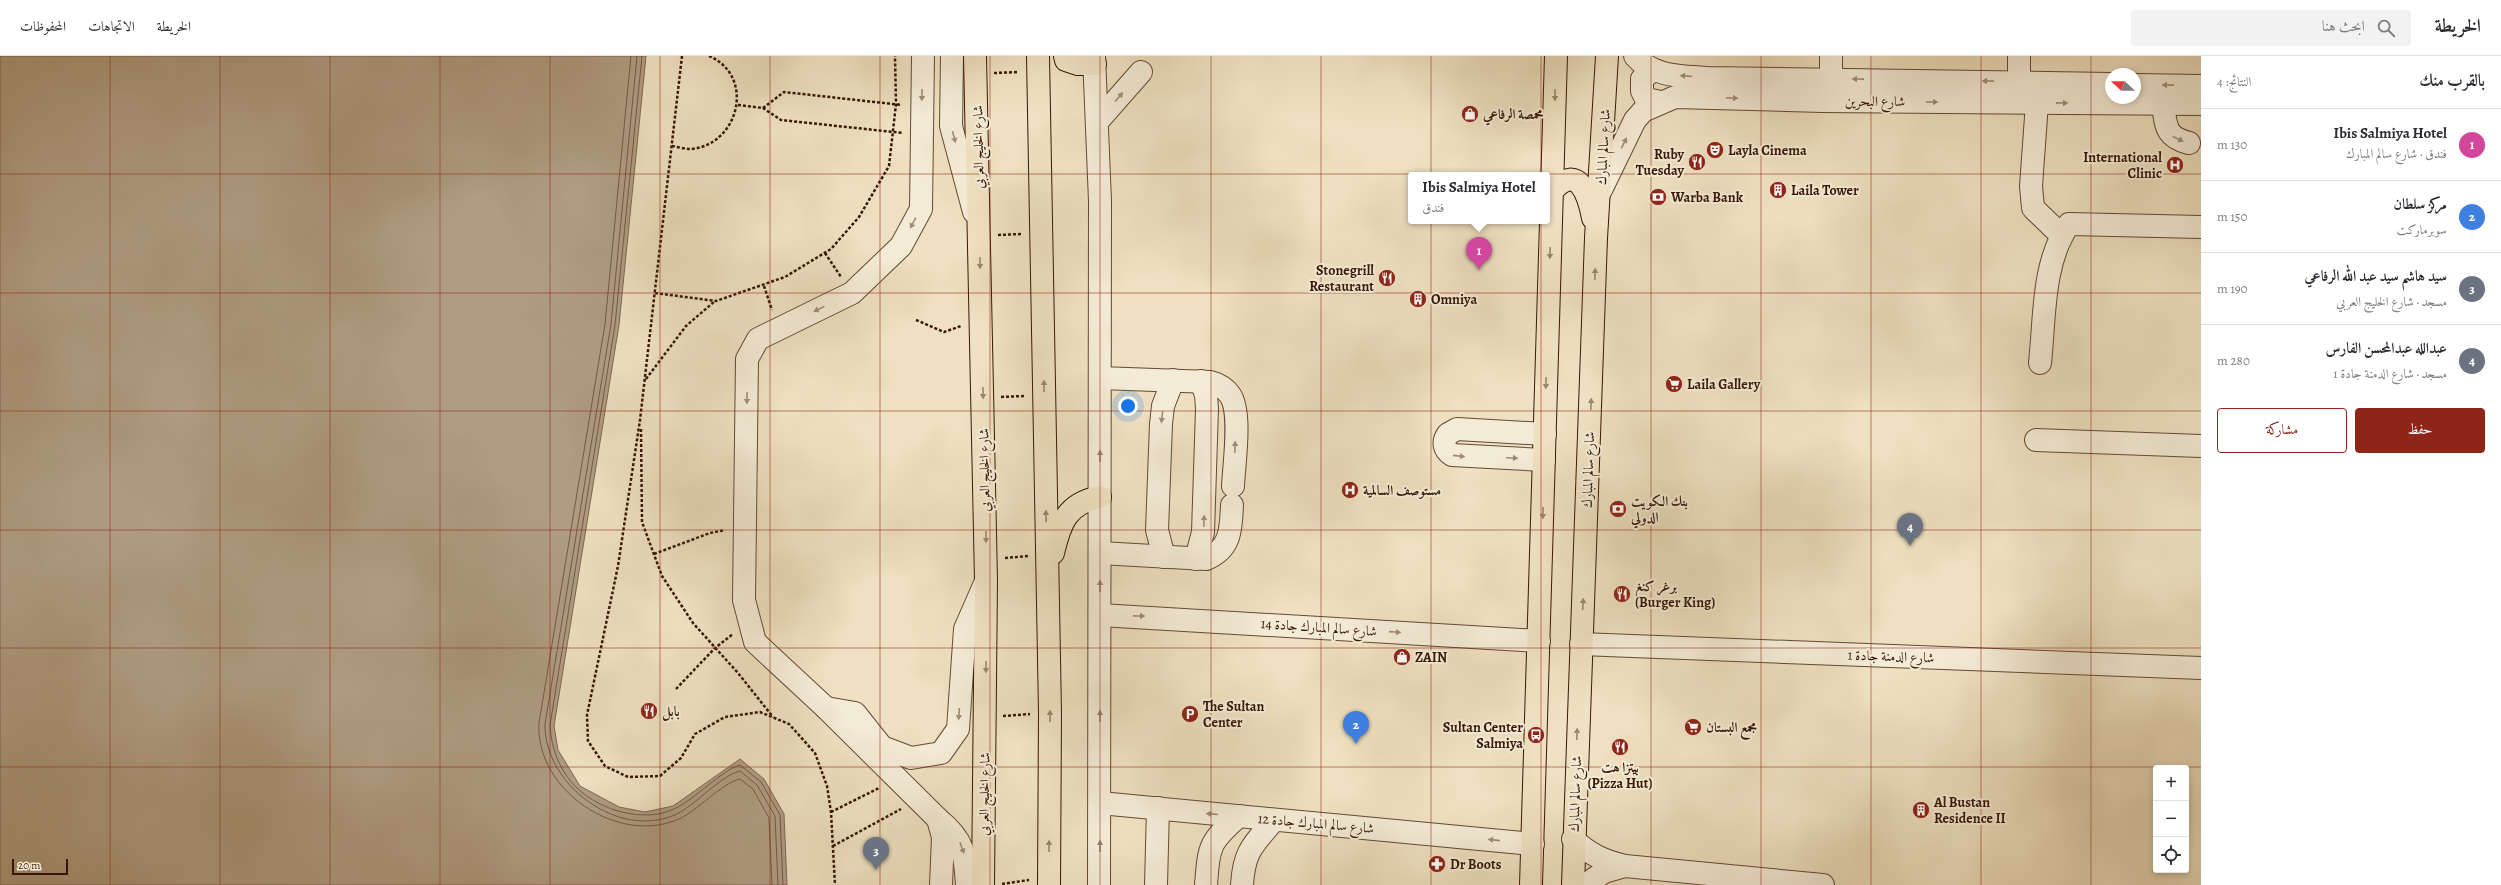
<!DOCTYPE html>
<html lang="ar">
<head>
<meta charset="utf-8">
<style>
  body { margin:0; font-family:Alegreya,Amiri,serif; background:#f2f2f3; color:#2b2b33; direction:rtl }
  .controls { position:absolute; right:12px; bottom:12px; display:grid; overflow:hidden; border-radius:4px; box-shadow:0 2px 6px #0003 }
  .controls button { width:36px; height:36px; display:grid; place-items:center; padding:0; border:0; border-bottom:1px solid #e1e1e2; background:#fff; color:#2b2b33; font:20px sans-serif }
  .compass { position:absolute; left:2105px; top:12px; width:36px; height:36px; border-radius:50%; background:#fff; box-shadow:0 2px 6px #0003; rotate:291deg }
  .scale { position:absolute; left:12px; bottom:10px; width:56px; box-sizing:border-box; padding-left:4px; border:2px solid #361706; border-top:0; font-size:11px; line-height:14px; white-space:nowrap; color:#361706; -webkit-text-stroke:3px #f4ebd6; paint-order:stroke }
  .you { position:absolute; left:1128px; top:350px; width:14px; height:14px; margin:-10px; border:3px solid #fff; border-radius:50%; background:#1a73e8; box-shadow:0 0 0 6px #1a73e833 }
  .badge { display:grid; place-items:center; width:26px; height:26px; border-radius:50%; background:#8f2418; color:#fff; font-size:13px; font-weight:700 }
  .pin { position:absolute; translate:-50% -33px; filter:drop-shadow(0 1px 2px #0008) }
  .pin::after { content:''; position:absolute; top:21px; width:14px; height:12px; background:inherit; clip-path:polygon(0 0,100% 0,50% 100%) }
  .popup { position:absolute; left:1408px; top:116px; width:142px; height:52px; box-sizing:border-box; display:grid; place-content:center; border-radius:4px; background:#fff; filter:drop-shadow(0 1px 3px #0005); font-size:13px; white-space:nowrap; color:#7c7c81 }
  .popup b { font-size:15px; color:#2b2b33 }
  .popup::after { content:''; position:absolute; left:50%; top:100%; margin-left:-8px; border:8px solid transparent; border-top-color:#fff }
  .list { margin:0; padding:0; list-style:none }
  h2 { display:flex; justify-content:space-between; align-items:center; height:52px; margin:0; padding:0 16px; font-size:17px }
  h2 small { font-size:13px; font-weight:400; color:#7c7c81 }
  .list li { display:grid; grid-template-columns:26px 1fr auto; gap:12px; align-items:center; box-sizing:border-box; height:72px; padding:0 16px; border-top:1px solid #e1e1e2 }
  .list b { display:block; font-size:15px; white-space:nowrap }
  .list p { margin:0; font-size:13px; white-space:nowrap; color:#7c7c81 }
  .list em { font-size:13px; font-style:normal; color:#7c7c81 }
  .actions { display:flex; gap:8px; padding:12px 16px }
  .actions a { flex:1; padding:9px 0; border:1px solid #8f2418; border-radius:4px; text-align:center; font-size:14px; color:#8f2418 }
  .actions .main { background:#8f2418; color:#fff }
  .icon { flex:none; width:22px; height:22px; fill:none; stroke:currentColor; stroke-width:2; stroke-linecap:round; stroke-linejoin:round }
  .map { position:relative; flex:none; width:2201px; height:829px; overflow:hidden; direction:ltr }
  header { display:flex; align-items:center; gap:24px; box-sizing:border-box; height:56px; padding:0 20px; background:#fff; border-bottom:1px solid #e1e1e2 }
  header strong { font-size:19px }
  nav { display:flex; gap:22px; margin-inline-start:auto; font-size:14px }
  .search { width:280px; height:36px; background:#f2f2f3; display:flex; align-items:center; gap:10px; box-sizing:border-box; padding:0 14px; border-radius:4px; color:#7c7c81; font-size:15px }
  main { display:flex }
  aside { flex:1; background:#fff }
  .map>svg:first-child { display:block }
  .water { fill:#af9c81; stroke:#7f6750 }
  .lines { fill:none; stroke-linecap:round; stroke-linejoin:round }
  .shore { stroke:#725a44; stroke-width:1 }
  .minor-casing { stroke:#644934; stroke-width:24 }
  .major-casing { stroke:#361706; stroke-width:24 }
  .path { stroke:#361706; stroke-width:2.5; stroke-dasharray:3 2; stroke-linecap:butt }
  .minor { stroke:#f4ebd6; stroke-width:22 }
  .major { stroke:#eee0c0; stroke-width:22 }
  .oneway { fill:#9e8c78 }
  .oneway2 { fill:#9b866c }
  .grid { fill:none; stroke:#8f2418; stroke-width:1; stroke-opacity:0.55 }
  .labels { text-anchor:middle; stroke-width:4; stroke-linejoin:round; paint-order:stroke }
  .street-label { font-size:14px; fill:#361706; stroke:#f4ebd6 }
  .poi-label { font-size:14px; font-weight:bold; fill:#361706; stroke:#f4ebd6; text-anchor:start }
</style>
</head>
<body>
<header>
<strong>الخريطة</strong>
<div class="search"><svg class="icon" aria-label="search" viewBox="0 0 24 24"><circle cx="10" cy="10" r="6"/><path d="M15 15l6 6"/></svg>ابحث هنا</div>
<nav><a>الخريطة</a><a>الاتجاهات</a><a>المحفوظات</a></nav>
</header>
<main>
<aside>
<h2>بالقرب منك<small>النتائج: 4</small></h2>
<ul class="list">
<li><span class="badge" style="background:#d1479c">1</span><div><b>Ibis Salmiya Hotel</b><p>فندق · شارع سالم المبارك</p></div><em>130 m</em></li>
<li><span class="badge" style="background:#3f7fe0">2</span><div><b>مركز سلطان</b><p>سوبرماركت</p></div><em>150 m</em></li>
<li><span class="badge" style="background:#6b7280">3</span><div><b>سيد هاشم سيد عبد الله الرفاعي</b><p>مسجد · شارع الخليج العربي</p></div><em>190 m</em></li>
<li><span class="badge" style="background:#6b7280">4</span><div><b>عبدالله عبدالمحسن الفارس</b><p>مسجد · شارع الدمنة جادة 1</p></div><em>280 m</em></li>
</ul>
<div class="actions"><a class="main">حفظ</a><a>مشاركة</a></div>
</aside>
<div class="map">
<svg width="2201" height="829" viewBox="0 0 2201 829">
  <rect width="100%" height="100%" fill="#eee0c0"/>
  <filter id="stains"><feTurbulence type="fractalNoise" baseFrequency=".005" numOctaves="4"/><feColorMatrix values="0 0 0 0 .2 0 0 0 0 .09 0 0 0 0 .02 0 0 0 .5 -.17"/></filter>
  <radialGradient id="worn" r=".72"><stop offset=".6" stop-color="#630" stop-opacity="0"/><stop offset="1" stop-color="#630" stop-opacity=".3"/></radialGradient>
  <!-- water -->
  <path class="water" d="M0,0H646L619,269L554,670L558,694L580,730L619,751L645,756L673,750L740,703L764,723L784,758L787,829H0Z"/>
  <g class="lines">
    <!-- shore -->
    <g class="shore">
      <path d="M631,0L605,268L539,667C535,734 618,790 679,763C697,755 722,727 740,723L753,733L769,762L772,829"/>
      <path d="M637,0L611,268L545,668C544,729 619,785 677,758C695,749 722,719 740,715L757,729L775,760L778,829"/>
      <path d="M642,0L615,269L550,669C551,692 560,716 577,732C601,755 644,767 674,753C693,745 723,713 740,709L761,726L780,759L783,829"/>
    </g>
    <defs>
      <g id="minor">
        <path d="M923,0L921,153L901,190L852,237L758,283L747,303L744,544L755,586L826,652L938,763L943,781L941,829"/>
        <path d="M952,0L951,70L974,156"/>
        <path d="M1094,0L1100,145L1099,829"/>
        <path d="M1635,0C1653,21 1682,20 1707,22L2111,28"/>
        <path d="M1653,14L1642,23V35L1646,43L1661,46"/>
        <path d="M1831,22V0"/>
        <path d="M2019,26V0"/>
        <path d="M2135,29L2201,30"/>
        <path d="M2037,47L2031,130L2033,152L2061,179"/>
        <path d="M2163,48C2166,70 2165,81 2189,87"/>
        <path d="M1097,66L1141,16"/>
        <path d="M1601,134L1635,64L1643,55L1675,41L1822,45L2201,48"/>
        <path d="M2040,307C2045,261 2042,207 2069,168L2201,171"/>
        <path d="M1100,322L1210,326C1218,328 1225,332 1230,339C1242,356 1234,408 1233,430"/>
        <path d="M2036,384L2201,390"/>
        <path d="M1544,404L1452,399C1444,394 1442,386 1448,378L1457,373L1545,378"/>
        <path d="M1100,497L1206,503C1231,493 1231,473 1232,449"/>
        <path d="M1164,501L1157,474L1161,368L1163,350L1173,324"/>
        <path d="M1196,503L1203,476L1207,353L1206,339L1201,325"/>
        <path d="M1100,559L1539,585"/>
        <path d="M1581,588L2201,612"/>
        <path d="M826,652L855,657L882,691L911,702L941,697L958,673L965,573L986,525"/>
        <path d="M1100,747L1533,788"/>
        <path d="M938,763C964,784 965,797 967,829"/>
        <path d="M1573,783C1589,798 1603,805 1625,810L1823,829"/>
        <path d="M1156,829L1158,752"/>
        <path d="M1206,829C1209,790 1209,786 1239,760"/>
        <path d="M1242,829C1244,795 1253,789 1274,764"/>
        <path d="M1585,829L1604,816L1625,810"/>
      </g>
      <g id="major">
        <path d="M975,0L986,525L983,829"/>
        <path d="M1038,0L1050,657L1049,829"/>
        <path d="M1065,0L1066,4L1078,8H1095"/>
        <path d="M1553,134C1579,106 1589,141 1593,162"/>
        <path d="M1053,497C1060,467 1067,447 1100,441"/>
        <path d="M1531,829L1556,0"/>
        <path d="M1573,829L1596,182L1607,0"/>
      </g>
    </defs>
    <!-- minor casing -->
    <use href="#minor" class="minor-casing"/>
    <!-- major casing -->
    <use href="#major" class="major-casing"/>
    <!-- path -->
    <g class="path">
      <path d="M682,0L640,364L618,510L587,659L588,685L605,710L628,721L660,720L681,702L695,678L725,661L760,656L789,668L815,697L827,730L831,756L835,829"/>
      <path d="M994,17L1019,16"/>
      <path d="M738,49L763,52L781,64L903,77"/>
      <path d="M763,52L784,36L902,49"/>
      <path d="M672,90C678,91 685,93 691,93C739,89 756,20 709,0"/>
      <path d="M998,179L1021,178"/>
      <path d="M825,197L841,221"/>
      <path d="M764,230L772,254"/>
      <path d="M655,237L716,245L785,221L831,193L859,161L889,110L896,48L895,0"/>
      <path d="M916,264L944,276L961,270"/>
      <path d="M646,323L686,270L715,245"/>
      <path d="M1001,341L1024,340"/>
      <path d="M641,373L642,466L662,520L693,567L738,617L773,661"/>
      <path d="M654,498L710,477L725,474"/>
      <path d="M1005,502L1028,500"/>
      <path d="M676,633L715,592L733,578"/>
      <path d="M1003,660L1030,658"/>
      <path d="M831,756L879,732"/>
      <path d="M833,790L901,753"/>
      <path d="M1002,828L1029,824"/>
    </g>
    <!-- minor -->
    <use href="#minor" class="minor"/>
    <!-- major -->
    <use href="#major" class="major"/>
  </g>
  <!-- one-way arrows -->
  <defs><path id="oneway-solid" d="M-6-.8H1V-3.2L6.5 0L1 3.2V.8H-6Z"/></defs>
  <g class="oneway">
    <use href="#oneway-solid" transform="translate(1686 20) rotate(-175)"/>
    <use href="#oneway-solid" transform="translate(1858 23) rotate(-179)"/>
    <use href="#oneway-solid" transform="translate(1988 25) rotate(-179)"/>
    <use href="#oneway-solid" transform="translate(2168 29) rotate(-179)"/>
    <use href="#oneway-solid" transform="translate(922 39) rotate(91)"/>
    <use href="#oneway-solid" transform="translate(1119 41) rotate(-49)"/>
    <use href="#oneway-solid" transform="translate(1732 42) rotate(2)"/>
    <use href="#oneway-solid" transform="translate(1932 46)"/>
    <use href="#oneway-solid" transform="translate(2062 47) rotate(1)"/>
    <use href="#oneway-solid" transform="translate(954 81) rotate(75)"/>
    <use href="#oneway-solid" transform="translate(2178 83) rotate(26)"/>
    <use href="#oneway-solid" transform="translate(1624 87) rotate(-64)"/>
    <use href="#oneway-solid" transform="translate(913 167) rotate(118)"/>
    <use href="#oneway-solid" transform="translate(819 253) rotate(154)"/>
    <use href="#oneway-solid" transform="translate(747 342) rotate(91)"/>
    <use href="#oneway-solid" transform="translate(1162 361) rotate(97)"/>
    <use href="#oneway-solid" transform="translate(1235 391) rotate(-88)"/>
    <use href="#oneway-solid" transform="translate(1100 400) rotate(-90)"/>
    <use href="#oneway-solid" transform="translate(1459 400) rotate(6)"/>
    <use href="#oneway-solid" transform="translate(1512 402) rotate(3)"/>
    <use href="#oneway-solid" transform="translate(1204 465) rotate(-88)"/>
    <use href="#oneway-solid" transform="translate(1100 530) rotate(-90)"/>
    <use href="#oneway-solid" transform="translate(1139 560) rotate(1)"/>
    <use href="#oneway-solid" transform="translate(1395 576) rotate(4)"/>
    <use href="#oneway-solid" transform="translate(959 658) rotate(94)"/>
    <use href="#oneway-solid" transform="translate(1100 660) rotate(-90)"/>
    <use href="#oneway-solid" transform="translate(1212 758) rotate(-175)"/>
    <use href="#oneway-solid" transform="translate(1494 784) rotate(-174)"/>
    <use href="#oneway-solid" transform="translate(1100 790) rotate(-90)"/>
    <use href="#oneway-solid" transform="translate(962 792) rotate(70)"/>
  </g>
  <g class="oneway2">
    <use href="#oneway-solid" transform="translate(1555 39) rotate(91)"/>
    <use href="#oneway-solid" transform="translate(1550 197) rotate(92)"/>
    <use href="#oneway-solid" transform="translate(980 207) rotate(89)"/>
    <use href="#oneway-solid" transform="translate(1595 218) rotate(-88)"/>
    <use href="#oneway-solid" transform="translate(1546 327) rotate(92)"/>
    <use href="#oneway-solid" transform="translate(1044 330) rotate(-91)"/>
    <use href="#oneway-solid" transform="translate(983 337) rotate(89)"/>
    <use href="#oneway-solid" transform="translate(1591 348) rotate(-88)"/>
    <use href="#oneway-solid" transform="translate(1543 457) rotate(91)"/>
    <use href="#oneway-solid" transform="translate(1046 460) rotate(-91)"/>
    <use href="#oneway-solid" transform="translate(986 481) rotate(89)"/>
    <use href="#oneway-solid" transform="translate(1583 548) rotate(-87)"/>
    <use href="#oneway-solid" transform="translate(986 611) rotate(91)"/>
    <use href="#oneway-solid" transform="translate(1050 660) rotate(-90)"/>
    <use href="#oneway-solid" transform="translate(1577 678) rotate(-88)"/>
    <use href="#oneway-solid" transform="translate(1049 790) rotate(-90)"/>
  </g>
  <!-- grid -->
  <path class="grid" d="M110,0V829M220,0V829M330,0V829M440,0V829M550,0V829M660,0V829M770,0V829M880,0V829M990,0V829M1100,0V829M1211,0V829M1321,0V829M1431,0V829M1541,0V829M1651,0V829M1761,0V829M1871,0V829M1981,0V829M2091,0V829M0,118H2201M0,237H2201M0,355H2201M0,474H2201M0,592H2201M0,711H2201"/>
  <!-- icons -->
  <defs>
    <symbol id="shop-disc" viewBox="-11 -11 22 22"><circle r="9.5" fill="#8f2418" stroke="#f4ebd6"/><path d="M-5-2.5h2.3a2.7 3.5 0 0 1 5.4 0H5L5.5 6h-11ZM-1.5-2.5h3a1.5 2.3 0 0 0-3 0Z" fill="#fff"/></symbol>
    <symbol id="theatre-disc" viewBox="-11 -11 22 22"><circle r="9.5" fill="#8f2418" stroke="#f4ebd6"/><path d="M-5-5.5Q0-4 5-5.5V0Q5 5 0 6Q-5 5-5 0ZM-3.3-2.5H-1v1.5H-3.3ZM1-2.5H3.3v1.5H1ZM-2.8 1Q0 5.5 2.8 1Z" fill="#fff"/></symbol>
    <symbol id="restaurant-disc" viewBox="-11 -11 22 22"><circle r="9.5" fill="#8f2418" stroke="#f4ebd6"/><path d="M-5-6h1v4h1v-4h1v4h1v-4h1v5L-1.5 .5V6h-2V.5L-5-1ZM5-6V6H3V1.5H1.5Q1.5-4 5-6Z" fill="#fff"/></symbol>
    <symbol id="hospital-disc" viewBox="-11 -11 22 22"><circle r="9.5" fill="#8f2418" stroke="#f4ebd6"/><path d="M-5-5h3v3.5h4V-5h3V5h-3V1.5h-4V5h-3Z" fill="#fff"/></symbol>
    <symbol id="building-disc" viewBox="-11 -11 22 22"><circle r="9.5" fill="#8f2418" stroke="#f4ebd6"/><path d="M-4-6H4V6H1V3H-1V6H-4ZM-2.5-4.3h1.7v1.8h-1.7ZM.8-4.3h1.7v1.8H.8ZM-2.5-1h1.7V.8h-1.7ZM.8-1h1.7V.8H.8Z" fill="#fff"/></symbol>
    <symbol id="bank-disc" viewBox="-11 -11 22 22"><circle r="9.5" fill="#8f2418" stroke="#f4ebd6"/><path d="M-6-4H6V4H-6ZM0-2.3a2.3 2.3 0 1 0 0 4.6a2.3 2.3 0 1 0 0-4.6Z" fill="#fff"/></symbol>
    <symbol id="supermarket-disc" viewBox="-11 -11 22 22"><circle r="9.5" fill="#8f2418" stroke="#f4ebd6"/><path d="M-6-5.5h2.5l.6 2H6L4.5 2H-2.5L-4.4-4H-6ZM-1.5 3.2a1.3 1.3 0 1 0 .1 0ZM3 3.2a1.3 1.3 0 1 0 .1 0Z" fill="#fff"/></symbol>
    <symbol id="parking-disc" viewBox="-11 -11 22 22"><circle r="9.5" fill="#8f2418" stroke="#f4ebd6"/><path d="M-3.5-5.5H1a3.5 3.5 0 0 1 0 7H-1V5.5H-3.5ZM-1-3.4V-.6H.8a1.4 1.4 0 0 0 0-2.8Z" fill="#fff"/></symbol>
    <symbol id="bus-disc" viewBox="-11 -11 22 22"><circle r="9.5" fill="#8f2418" stroke="#f4ebd6"/><path d="M-5-6H5V4H4V6H2V4H-2V6H-4V4H-5ZM-3.5-4V0h7V-4ZM-3.5 1.2v1.5H-2V1.2ZM2 1.2v1.5H3.5V1.2Z" fill="#fff"/></symbol>
    <symbol id="pharmacy-disc" viewBox="-11 -11 22 22"><circle r="9.5" fill="#8f2418" stroke="#f4ebd6"/><path d="M-2-6h4v4h4v4h-4v4h-4v-4h-4v-4h4Z" fill="#fff"/></symbol>
  </defs>
  <g fill-rule="evenodd">
    <use href="#shop-disc" x="1460" y="48" width="20" height="20"/>
    <use href="#theatre-disc" x="1705" y="84" width="20" height="20"/>
    <use href="#restaurant-disc" x="1687" y="96" width="20" height="20"/>
    <use href="#hospital-disc" x="2165" y="99" width="20" height="20"/>
    <use href="#building-disc" x="1768" y="124" width="20" height="20"/>
    <use href="#bank-disc" x="1648" y="131" width="20" height="20"/>
    <use href="#restaurant-disc" x="1377" y="212" width="20" height="20"/>
    <use href="#building-disc" x="1408" y="233" width="20" height="20"/>
    <use href="#supermarket-disc" x="1664" y="318" width="20" height="20"/>
    <use href="#hospital-disc" x="1340" y="424" width="20" height="20"/>
    <use href="#bank-disc" x="1608" y="443" width="20" height="20"/>
    <use href="#restaurant-disc" x="1612" y="528" width="20" height="20"/>
    <use href="#shop-disc" x="1392" y="591" width="20" height="20"/>
    <use href="#restaurant-disc" x="639" y="645" width="20" height="20"/>
    <use href="#parking-disc" x="1180" y="648" width="20" height="20"/>
    <use href="#supermarket-disc" x="1683" y="661" width="20" height="20"/>
    <use href="#bus-disc" x="1526" y="669" width="20" height="20"/>
    <use href="#restaurant-disc" x="1610" y="681" width="20" height="20"/>
    <use href="#building-disc" x="1911" y="744" width="20" height="20"/>
    <use href="#pharmacy-disc" x="1427" y="798" width="20" height="20"/>
  </g>
  <g class="labels">
    <!-- street labels -->
    <g class="street-label">
      <text x="1875" y="50">شارع البحرين</text>
      <text transform="translate(978 91) rotate(-91)" y="5">شارع الخليج العربي</text>
      <text transform="translate(1603 91) rotate(-87)" y="5">شارع سالم المبارك</text>
      <text transform="translate(984 414) rotate(-91)" y="5">شارع الخليج العربي</text>
      <text transform="translate(1588 414) rotate(-88)" y="5">شارع سالم المبارك</text>
      <text transform="translate(1319 571) rotate(4)" y="5">شارع سالم المبارك جادة 14</text>
      <text transform="translate(1891 600) rotate(2)" y="5">شارع الدمنة جادة 1</text>
      <text transform="translate(984 738) rotate(-89)" y="5">شارع الخليج العربي</text>
      <text transform="translate(1575 738) rotate(-88)" y="5">شارع سالم المبارك</text>
      <text transform="translate(1316 767) rotate(5)" y="5">شارع سالم المبارك جادة 12</text>
    </g>
    <!-- poi labels -->
    <g class="poi-label">
      <text x="1483" y="63">محمصة الرفاعي</text>
      <text x="1728" y="99">Layla Cinema</text>
      <text x="1684" y="103" text-anchor="end">Ruby<tspan x="1684" dy="16">Tuesday</tspan></text>
      <text x="2162" y="106" text-anchor="end">International<tspan x="2162" dy="16">Clinic</tspan></text>
      <text x="1791" y="139">Laila Tower</text>
      <text x="1671" y="146">Warba Bank</text>
      <text x="1374" y="219" text-anchor="end">Stonegrill<tspan x="1374" dy="16">Restaurant</tspan></text>
      <text x="1431" y="248">Omniya</text>
      <text x="1687" y="333">Laila Gallery</text>
      <text x="1363" y="439">مستوصف السالمية</text>
      <text x="1631" y="450">بنك الكويت<tspan x="1631" dy="16">الدولي</tspan></text>
      <text x="1635" y="535">برغر كنغ<tspan x="1635" dy="16">(Burger King)</tspan></text>
      <text x="1415" y="606">ZAIN</text>
      <text x="1203" y="655">The Sultan<tspan x="1203" dy="16">Center</tspan></text>
      <text x="662" y="660">بابل</text>
      <text x="1523" y="676" text-anchor="end">Sultan Center<tspan x="1523" dy="16">Salmiya</tspan></text>
      <text x="1706" y="676">مجمع البستان</text>
      <text x="1620" y="716" text-anchor="middle">بيتزا هت<tspan x="1620" dy="16">(Pizza Hut)</tspan></text>
      <text x="1934" y="751">Al Bustan<tspan x="1934" dy="16">Residence II</tspan></text>
      <text x="1450" y="813">Dr Boots</text>
    </g>
  </g>
  <rect width="100%" height="100%" filter="url(#stains)"/>
  <rect width="100%" height="100%" fill="url(#worn)"/>
</svg>
<div class="controls">
<button>+</button>
<button>−</button>
<button><svg class="icon" aria-label="locate" viewBox="0 0 24 24"><circle cx="12" cy="12" r="6"/><path d="M12 2v4M12 18v4M2 12h4M18 12h4"/></svg></button>
</div>
<svg class="compass" viewBox="-18 -18 36 36"><path d="M0-13l5 13h-10z" fill="#e53935"/><path d="M0 13l5-13h-10z" fill="#7c7c81"/></svg>
<div class="scale">20 m</div>
<div class="you"></div>
<div class="pin badge" style="left:1479px;top:214px;background:#d1479c">1</div>
<div class="popup"><b>Ibis Salmiya Hotel</b>فندق</div>
<div class="pin badge" style="left:1356px;top:688px;background:#3f7fe0">2</div>
<div class="pin badge" style="left:876px;top:814px;background:#6b7280">3</div>
<div class="pin badge" style="left:1910px;top:490px;background:#6b7280">4</div>
</div>
</main>
</body>
</html>
